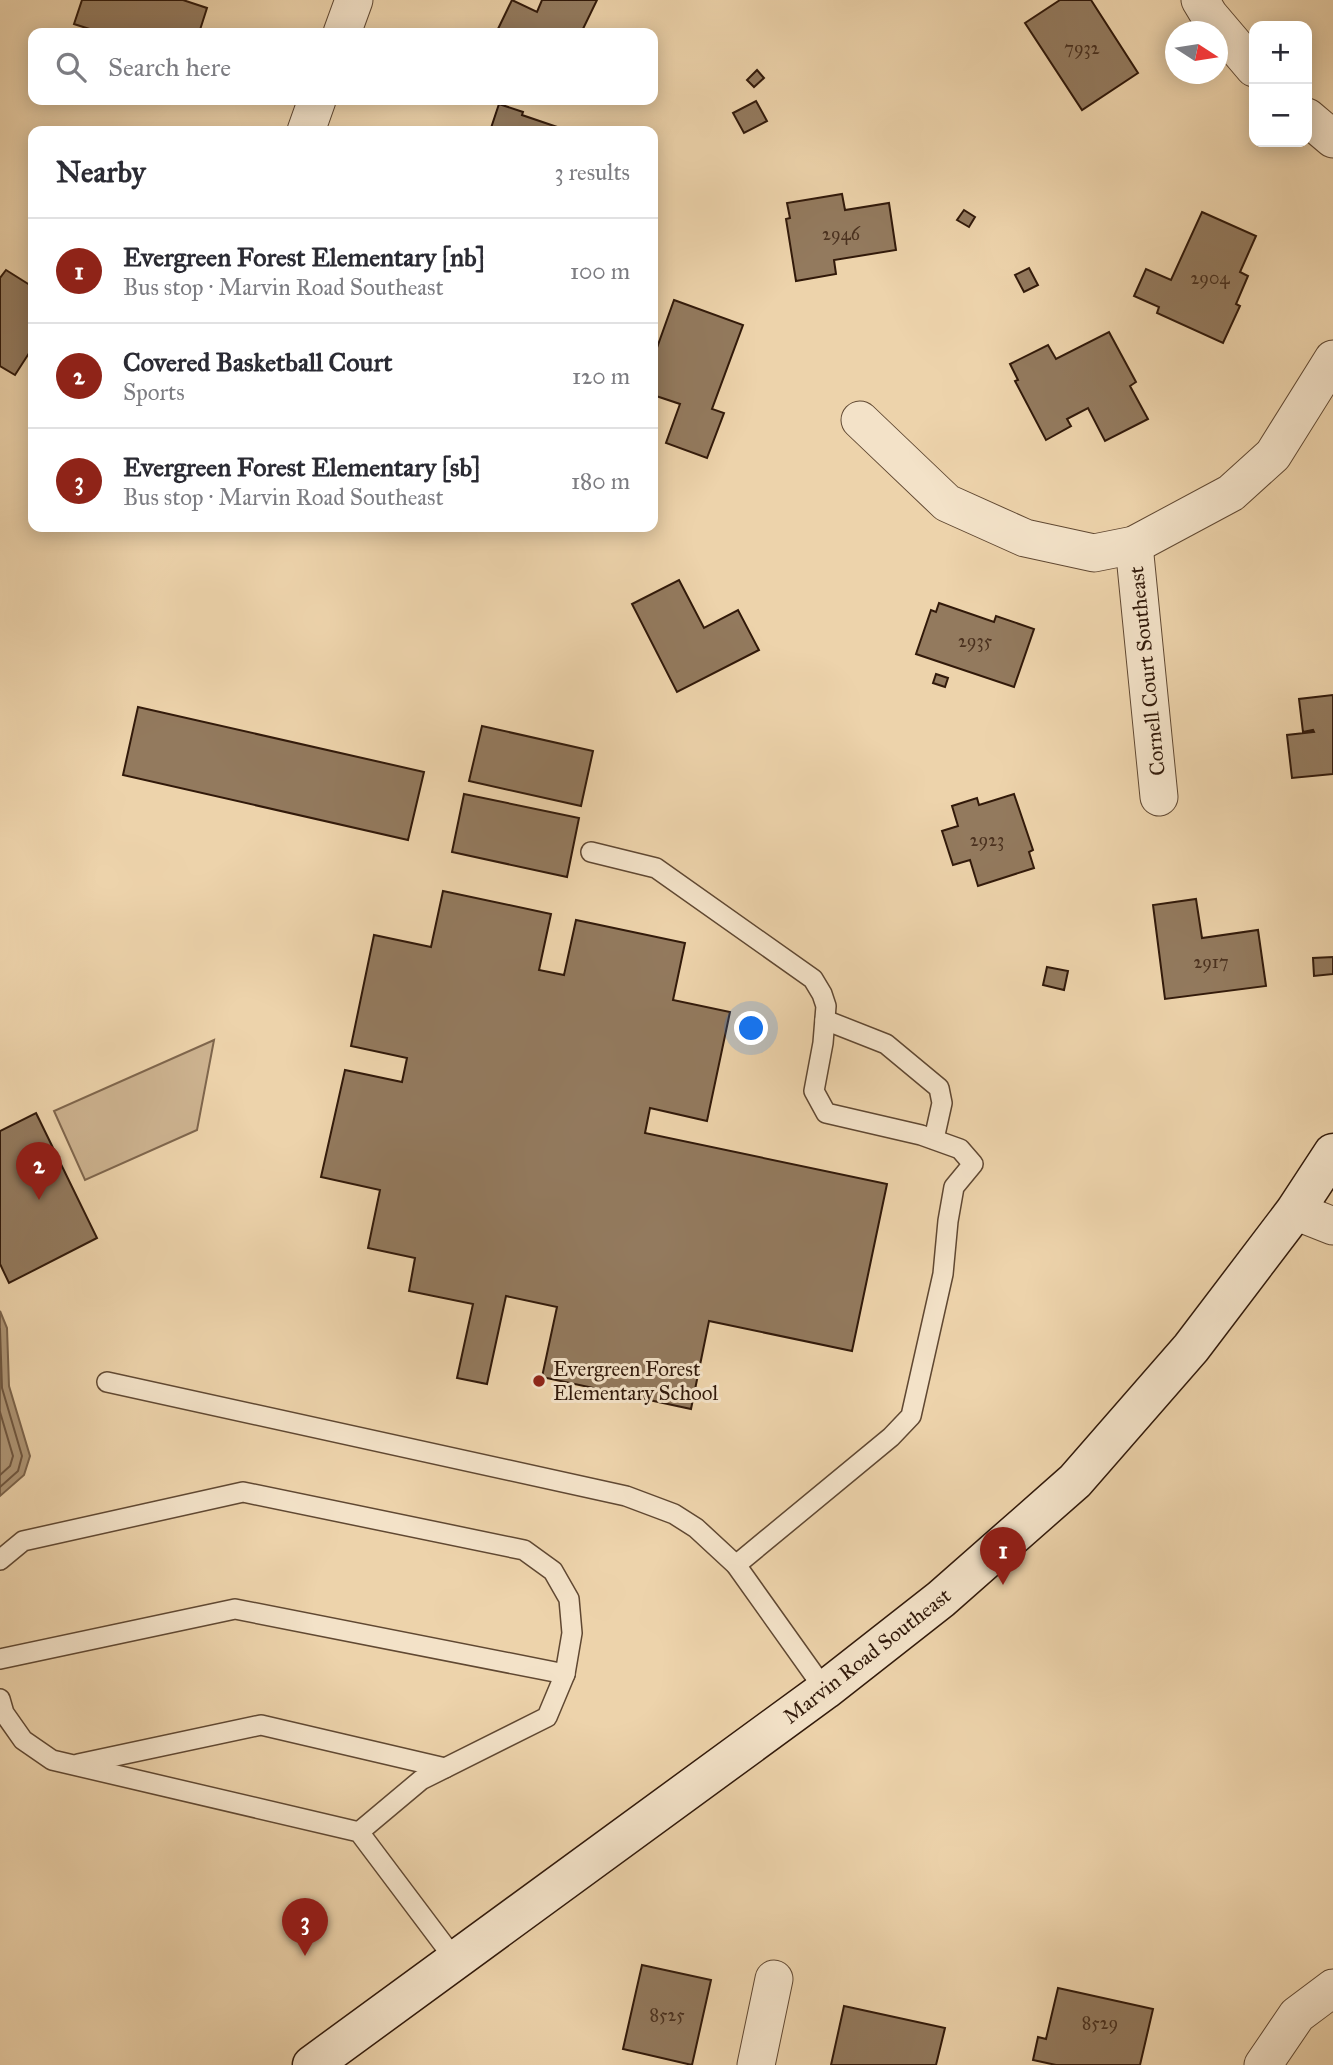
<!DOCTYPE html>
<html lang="en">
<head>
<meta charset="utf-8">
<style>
  body { margin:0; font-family:"IM FELL Great Primer",serif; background:#f2f2f3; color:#2b2b33 }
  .controls { position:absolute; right:21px; top:21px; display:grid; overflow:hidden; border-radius:14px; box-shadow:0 4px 18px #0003 }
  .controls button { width:63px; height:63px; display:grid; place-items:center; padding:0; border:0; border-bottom:2px solid #e1e1e2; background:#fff; color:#2b2b33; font:35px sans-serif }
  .compass { position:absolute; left:1165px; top:21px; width:63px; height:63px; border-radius:50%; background:#fff; box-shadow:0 4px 18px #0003; rotate:102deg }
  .you { position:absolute; left:752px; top:1029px; width:24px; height:24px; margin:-18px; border:5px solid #fff; border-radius:50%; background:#1a73e8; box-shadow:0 0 0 10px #1a73e833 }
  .badge { display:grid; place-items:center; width:46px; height:46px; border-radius:50%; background:#8f2418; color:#fff; font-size:23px; font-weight:700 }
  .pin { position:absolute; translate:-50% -58px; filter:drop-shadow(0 2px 4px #0008) }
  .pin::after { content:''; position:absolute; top:37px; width:24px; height:21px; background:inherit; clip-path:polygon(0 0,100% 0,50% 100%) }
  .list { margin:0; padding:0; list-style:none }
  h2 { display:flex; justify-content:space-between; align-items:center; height:91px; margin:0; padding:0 28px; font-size:30px }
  h2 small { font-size:23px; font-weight:400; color:#7c7c81 }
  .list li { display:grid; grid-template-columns:46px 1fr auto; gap:21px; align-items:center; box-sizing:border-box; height:105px; padding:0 28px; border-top:2px solid #e1e1e2 }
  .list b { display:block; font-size:26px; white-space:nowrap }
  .list p { margin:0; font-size:23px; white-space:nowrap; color:#7c7c81 }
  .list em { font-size:23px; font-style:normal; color:#7c7c81 }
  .icon { flex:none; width:38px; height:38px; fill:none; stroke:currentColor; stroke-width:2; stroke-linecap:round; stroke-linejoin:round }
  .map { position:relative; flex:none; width:1333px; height:2065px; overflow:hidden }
  .search { position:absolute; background:#fff; box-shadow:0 4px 18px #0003; left:28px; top:28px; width:630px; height:77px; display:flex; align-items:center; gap:18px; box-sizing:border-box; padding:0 24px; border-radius:14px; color:#7c7c81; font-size:26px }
  .panel { position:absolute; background:#fff; box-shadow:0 4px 18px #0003; left:28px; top:126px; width:630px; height:406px; border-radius:14px }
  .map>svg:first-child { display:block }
  .green { fill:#cdb390; stroke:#7f664d; stroke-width:2 }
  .water { fill:#ad9474; stroke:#7b634a; stroke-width:2 }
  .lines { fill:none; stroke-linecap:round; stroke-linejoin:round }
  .shore { stroke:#6f563f; stroke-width:2 }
  .building { fill:#937a5e; stroke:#31190a; stroke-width:2 }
  .lane-casing { stroke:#604832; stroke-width:22 }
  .street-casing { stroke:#604832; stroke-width:39 }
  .secondary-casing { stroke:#31190a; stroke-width:41 }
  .lane { stroke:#f3e2c8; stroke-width:19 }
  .street { stroke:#f3e2c8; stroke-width:37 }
  .secondary { stroke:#f3e2c8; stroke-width:38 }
  .poi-dot { fill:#8f2418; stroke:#f3e2c8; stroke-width:2.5 }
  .labels { text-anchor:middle; stroke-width:6; stroke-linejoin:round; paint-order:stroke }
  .number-label { font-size:18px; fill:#4a311f }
  .street-label { font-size:21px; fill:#31190a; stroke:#f3e2c8 }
  .poi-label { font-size:21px; fill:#31190a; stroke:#f3e2c8; text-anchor:start }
</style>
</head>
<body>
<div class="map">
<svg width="1333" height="2065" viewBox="0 0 1333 2065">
  <rect width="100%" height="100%" fill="#edd3ab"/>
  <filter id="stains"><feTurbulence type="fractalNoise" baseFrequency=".00286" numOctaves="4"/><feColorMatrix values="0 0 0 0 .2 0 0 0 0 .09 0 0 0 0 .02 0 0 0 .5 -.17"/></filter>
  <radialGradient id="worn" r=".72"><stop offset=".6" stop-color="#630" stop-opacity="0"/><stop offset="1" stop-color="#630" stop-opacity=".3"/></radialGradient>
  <!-- green -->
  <path class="green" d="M214,1040L197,1130L85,1180L54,1111Z"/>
  <!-- water -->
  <path class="water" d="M0,1311L7,1328L9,1386L30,1456L24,1475L0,1496Z"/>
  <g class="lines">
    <!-- shore -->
    <g class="shore">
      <path d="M0,1329L2,1388L22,1456L18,1471L0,1487"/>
      <path d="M0,1412L13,1456L10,1466L0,1475"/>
    </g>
  </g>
  <!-- building -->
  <g class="building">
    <path d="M82,0H183L207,8L199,33H102L74,24Z"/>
    <path d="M512,0L537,12L542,0H597L581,33H496Z"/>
    <path d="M1060,0H1091L1138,73L1082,110L1025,23Z"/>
    <path d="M757,70L764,78L754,87L747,80Z"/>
    <path d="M756,101L767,121L744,133L733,113Z"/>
    <path d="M499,104L523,112L522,115L569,131H490Z"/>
    <path d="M842,194L845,210L889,203L896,250L834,260L836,274L796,281L786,219L790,218L787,203Z"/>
    <path d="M964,210L975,217L969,227L957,220Z"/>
    <path d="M1202,212L1256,236L1240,272L1248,276L1236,304L1240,306L1223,343L1157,313L1159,307L1134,296L1146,269L1171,280Z"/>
    <path d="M1029,268L1038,285L1024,292L1015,275Z"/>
    <path d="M6,270L33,287V347L15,375L0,366V278Z"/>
    <path d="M674,300L743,325L712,409L724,413L707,458L666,443L680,404L653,395V359Z"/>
    <path d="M1109,332L1136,382L1130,386L1148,419L1105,441L1088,408L1067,419L1071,426L1046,440L1015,381L1018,380L1010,364L1048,345L1056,359Z"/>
    <path d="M191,527H229V531Z"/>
    <path d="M679,580L704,628L738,610L759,650L677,692L632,604Z"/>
    <path d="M939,603L994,622L996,616L1034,629L1014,687L916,654L931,610L936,612Z"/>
    <path d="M936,674L948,678L945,687L933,683Z"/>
    <path d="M1333,695V774L1292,778L1287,735L1314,732L1313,730L1303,732L1299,699Z"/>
    <path d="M138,707L424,772L408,840L123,775Z"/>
    <path d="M482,726L593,751L581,806L469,781Z"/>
    <path d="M464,794L579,818L567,877L452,852Z"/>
    <path d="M1014,794L1033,850L1029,852L1034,868L978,886L970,860L953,865L942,831L958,826L952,806L977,798L979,805Z"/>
    <path d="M443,891L551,914L539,970L564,975L576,920L685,943L673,1000L730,1012L707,1121L650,1108L645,1133L887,1184L852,1351L709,1321L691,1409L542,1377L557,1307L506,1296L487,1384L457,1378L473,1304L409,1291L415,1258L368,1248L380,1190L321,1177L345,1070L402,1082L407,1058L351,1046L374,935L431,947Z"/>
    <path d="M1196,899L1202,938L1258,930L1266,986L1165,999L1153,905Z"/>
    <path d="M1333,957V974L1314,976L1313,958Z"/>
    <path d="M1047,967L1068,971L1064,990L1043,985Z"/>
    <path d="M36,1113L97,1238L9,1283L0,1264V1131Z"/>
    <path d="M642,1965L711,1980L692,2065L623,2049Z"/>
    <path d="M1058,1988L1153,2009L1140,2065H1056L1033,2060L1038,2037L1046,2039Z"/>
    <path d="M844,2006L945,2028L936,2065H831Z"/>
  </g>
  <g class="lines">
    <defs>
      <g id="lane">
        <path d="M591,852L656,868L813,979L822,994L826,1006L823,1043L814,1091L826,1113L921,1135L960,1149L973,1164L954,1187L948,1221L943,1274L911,1416L891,1437L736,1565"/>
        <path d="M825,1020L886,1044L939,1088L942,1103L934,1139"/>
        <path d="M107,1382L626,1496L674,1514L696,1528L736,1565L825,1690"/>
        <path d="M0,1560L23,1541L243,1492L524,1550L553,1571L569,1599L572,1633L565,1674L547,1717L421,1780L359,1832"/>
        <path d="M0,1659L235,1609L565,1674"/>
        <path d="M0,1699L4,1713L23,1740L52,1760L359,1832L456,1961"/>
        <path d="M78,1764L261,1725L445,1768"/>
      </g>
      <g id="street">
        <path d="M1200,0L1209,15L1254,68"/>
        <path d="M342,33L354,0"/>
        <path d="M1307,117L1333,139"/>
        <path d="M306,131L317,100"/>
        <path d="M860,420L947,503L1025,538L1094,553L1134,545L1231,493L1273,455L1333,359"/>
        <path d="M1134,545L1159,797"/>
        <path d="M1295,1211L1333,1226"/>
        <path d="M756,2065L774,1979"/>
        <path d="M1263,2065L1297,2015L1333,1988"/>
      </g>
      <path id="secondary" d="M312,2065L825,1690L941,1599L1075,1481L1191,1348L1295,1211L1333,1153"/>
    </defs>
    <!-- lane casing -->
    <use href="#lane" class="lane-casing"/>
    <!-- street casing -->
    <use href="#street" class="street-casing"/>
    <!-- secondary casing -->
    <use href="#secondary" class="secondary-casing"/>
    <!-- lane -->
    <use href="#lane" class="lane"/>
    <!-- street -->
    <use href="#street" class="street"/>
    <!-- secondary -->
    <use href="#secondary" class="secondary"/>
  </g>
  <!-- markers -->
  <circle class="poi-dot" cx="539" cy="1381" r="7"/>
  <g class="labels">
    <!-- number labels -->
    <g class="number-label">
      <text x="1082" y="54">7932</text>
      <text x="841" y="240">2946</text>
      <text x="1210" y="284">2904</text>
      <text x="975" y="647">2935</text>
      <text x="987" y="846">2923</text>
      <text x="1211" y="968">2917</text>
      <text x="667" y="2021">8525</text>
      <text x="1100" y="2029">8529</text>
    </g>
    <!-- street labels -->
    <g class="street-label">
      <text transform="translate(1147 671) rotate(-96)" y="7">Cornell Court Southeast</text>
      <text transform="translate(867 1656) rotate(-38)" y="7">Marvin Road Southeast</text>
    </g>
    <!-- poi labels -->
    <g class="poi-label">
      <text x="553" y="1376">Evergreen Forest<tspan x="553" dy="24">Elementary School</tspan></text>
    </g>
  </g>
  <rect width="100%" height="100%" filter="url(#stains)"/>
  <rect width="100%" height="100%" fill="url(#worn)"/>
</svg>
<div class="controls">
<button>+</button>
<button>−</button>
</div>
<svg class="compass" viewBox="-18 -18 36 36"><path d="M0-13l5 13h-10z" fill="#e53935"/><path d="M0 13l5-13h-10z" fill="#7c7c81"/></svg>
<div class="you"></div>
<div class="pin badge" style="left:1003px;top:1585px">1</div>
<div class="pin badge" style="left:39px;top:1200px">2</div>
<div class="pin badge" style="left:305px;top:1956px">3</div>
<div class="search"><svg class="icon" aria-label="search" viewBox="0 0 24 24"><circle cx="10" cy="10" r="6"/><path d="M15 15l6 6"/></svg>Search here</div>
<section class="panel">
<h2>Nearby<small>3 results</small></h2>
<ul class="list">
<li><span class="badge">1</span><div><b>Evergreen Forest Elementary [nb]</b><p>Bus stop · Marvin Road Southeast</p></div><em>100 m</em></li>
<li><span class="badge">2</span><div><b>Covered Basketball Court</b><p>Sports</p></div><em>120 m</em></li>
<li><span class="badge">3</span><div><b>Evergreen Forest Elementary [sb]</b><p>Bus stop · Marvin Road Southeast</p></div><em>180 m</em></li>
</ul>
</section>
</div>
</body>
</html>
